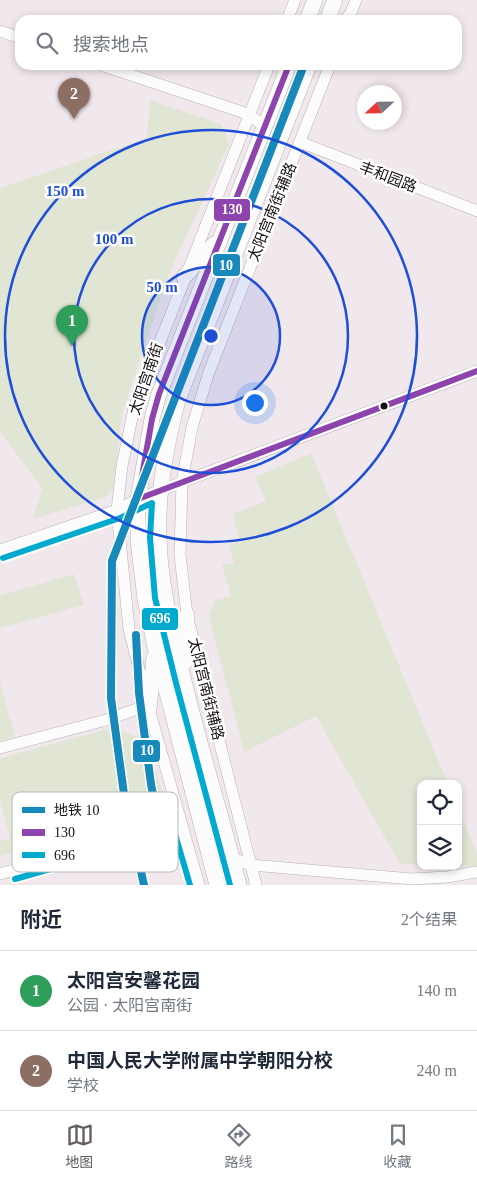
<!DOCTYPE html>
<html lang="zh">
<head>
<meta charset="utf-8">
<style>
  body { margin:0; font-family:"Times New Roman","Noto Sans SC",serif; background:#f2f2f3; color:#1f2937 }
  .controls { position:absolute; right:15px; bottom:15px; display:grid; overflow:hidden; border-radius:10px; box-shadow:0 2px 8px #0003 }
  .controls button { width:45px; height:45px; display:grid; place-items:center; padding:0; border:0; border-bottom:1px solid #e0e1e3; background:#fff; color:#1f2937; font:25px sans-serif }
  .compass { position:absolute; left:357px; top:85px; width:45px; height:45px; border-radius:50%; background:#fff; box-shadow:0 2px 8px #0003; rotate:248deg }
  .you { position:absolute; left:254px; top:402px; width:18px; height:18px; margin:-12px; border:4px solid #fff; border-radius:50%; background:#1a73e8; box-shadow:0 0 0 8px #1a73e833 }
  .badge { display:grid; place-items:center; width:32px; height:32px; border-radius:50%; background:#635c60; color:#fff; font-size:16px; font-weight:700 }
  .pin { position:absolute; translate:-50% -41px; filter:drop-shadow(0 1px 2px #0008) }
  .pin::after { content:''; position:absolute; top:26px; width:18px; height:15px; background:inherit; clip-path:polygon(0 0,100% 0,50% 100%) }
  .list { margin:0; padding:0; list-style:none }
  h2 { display:flex; justify-content:space-between; align-items:center; height:65px; margin:0; padding:0 20px; font-size:21px }
  h2 small { font-size:16px; font-weight:400; color:#747a83 }
  .list li { display:grid; grid-template-columns:32px 1fr auto; gap:15px; align-items:center; box-sizing:border-box; height:80px; padding:0 20px; border-top:1px solid #e0e1e3 }
  .list b { display:block; font-size:19px; white-space:nowrap }
  .list p { margin:0; font-size:16px; white-space:nowrap; color:#747a83 }
  .list em { font-size:16px; font-style:normal; color:#747a83 }
  .icon { flex:none; width:28px; height:28px; fill:none; stroke:currentColor; stroke-width:2; stroke-linecap:round; stroke-linejoin:round }
  .map { position:relative; flex:none; width:477px; height:885px; overflow:hidden }
  .search { position:absolute; background:#fff; box-shadow:0 2px 8px #0003; left:15px; right:15px; top:15px; height:55px; display:flex; align-items:center; gap:12px; box-sizing:border-box; padding:0 18px; border-radius:15px; color:#747a83; font-size:19px }
  .sheet { height:225px; background:#fff }
  nav { display:flex; justify-content:space-around; align-items:center; box-sizing:border-box; height:70px; border-top:1px solid #e0e1e3; background:#fff; font-size:14px; color:#747a83 }
  nav a { display:grid; justify-items:center; gap:2px }
  nav .on { color:#635c60 }
  .map>svg:first-child { display:block }
  .green { fill:#e1e5d4 }
  .lines { fill:none; stroke-linecap:round; stroke-linejoin:round }
  .minor-casing { stroke:#b7b0b5; stroke-width:12 }
  .major-casing { stroke:#b7b0b5; stroke-width:16 }
  .minor { stroke:#fdfcfc; stroke-width:11 }
  .major { stroke:#fdfcfc; stroke-width:15 }
  .bus-1-casing { stroke:#fff; stroke-width:10 }
  .bus-2-casing { stroke:#fff; stroke-width:10 }
  .bus-1 { stroke:#8e44ad; stroke-width:6 }
  .bus-2 { stroke:#00a9ce; stroke-width:6 }
  .metro-1-casing { stroke:#fff; stroke-width:11 }
  .metro-1 { stroke:#178abb; stroke-width:8 }
  .ring { fill:none; stroke:#1d4ed8; stroke-width:2.5 }
  .bus-dot { fill:#161014; stroke:#fff; stroke-width:2 }
  .labels { text-anchor:middle; stroke-width:5; stroke-linejoin:round; paint-order:stroke }
  .street-label { font-size:15px; fill:#161014; stroke:#fff }
  .key { fill:#fff; stroke:#b9b7b8; stroke-width:1 }
  .key-label { font-size:14px; fill:#161014 }
  .centre { fill:#1d4ed8; stroke:#fff; stroke-width:2.5 }
  .ring-label { font-size:15px; text-anchor:middle; font-weight:bold; fill:#1d4ed8; stroke:#fff; stroke-width:5; stroke-linejoin:round; paint-order:stroke }
  .line-badge { stroke:#fff; stroke-width:2 }
  .badge-label { font-size:14px; text-anchor:middle; font-weight:bold; fill:#fff }
</style>
</head>
<body>
<div class="map">
<svg width="477" height="885" viewBox="0 0 477 885">
  <rect width="100%" height="100%" fill="#f1e8ee"/>
  <!-- green -->
  <g class="green">
    <path d="M150,100L221,124L229,144L167,278L122,414L113,489L103,498L33,519L42,488L0,432V188L147,138Z"/>
    <path d="M311,453L448,784H421V865L400,864L316,716L244,752L209,616L215,600L231,596L222,565L234,563L229,546L239,540L233,514L266,501L255,477Z"/>
    <path d="M74,574L84,605L0,628V595Z"/>
    <path d="M0,681L15,737L0,741Z"/>
    <path d="M112,728L146,740L162,790L144,820L0,856V841L10,838L0,799V758Z"/>
    <path d="M458,808L477,853V866H458Z"/>
  </g>
  <g class="lines">
    <defs>
      <g id="minor">
        <path d="M287,20L295,0"/>
        <path d="M348,20L356,0"/>
        <path d="M0,31L20,38"/>
        <path d="M101,65L239,111L249,115L264,126"/>
        <path d="M300,142L477,211"/>
        <path d="M0,550L117,510L138,499L161,490L477,371"/>
        <path d="M0,748L106,720L148,705"/>
        <path d="M232,858L251,865L412,879L447,877L477,872"/>
        <path d="M0,874L181,823"/>
        <path d="M199,885L149,709L129,629L117,510L122,466L134,408L269,65"/>
        <path d="M256,885L187,615L180,555L182,482L192,427L209,372L330,65"/>
      </g>
      <g id="major">
        <path d="M307,20L315,0"/>
        <path d="M327,20L335,0"/>
        <path d="M347,20L349,18"/>
        <path d="M184,277L214,244"/>
        <path d="M185,662L187,615"/>
        <path d="M149,709L154,658"/>
        <path d="M217,885L155,647L145,599L138,540V499L152,419L159,394L289,65"/>
        <path d="M239,885C219,806 194,729 177,651C168,613 160,577 159,538C157,495 167,442 178,400L309,65"/>
      </g>
    </defs>
    <!-- minor casing -->
    <use href="#minor" class="minor-casing"/>
    <!-- major casing -->
    <use href="#major" class="major-casing"/>
    <!-- minor -->
    <use href="#minor" class="minor"/>
    <!-- major -->
    <use href="#major" class="major"/>
    <defs>
      <g id="bus-1">
        <path d="M138,499L152,419L159,394L289,65"/>
        <path d="M138,499L477,371"/>
      </g>
      <g id="bus-2">
        <path d="M3,558L120,518L152,503L150,538L155,598L176,683L230,885"/>
        <path d="M15,879L175,834L190,885"/>
      </g>
    </defs>
    <!-- bus-1 casing -->
    <use href="#bus-1" class="bus-1-casing"/>
    <!-- bus-2 casing -->
    <use href="#bus-2" class="bus-2-casing"/>
    <!-- bus-1 -->
    <use href="#bus-1" class="bus-1"/>
    <!-- bus-2 -->
    <use href="#bus-2" class="bus-2"/>
    <defs>
      <g id="metro-1">
        <path d="M136,635L139,693L151,784L166,865"/>
        <path d="M144,885L124,794L111,698L112,561L304,65"/>
      </g>
    </defs>
    <!-- metro-1 casing -->
    <use href="#metro-1" class="metro-1-casing"/>
    <!-- metro-1 -->
    <use href="#metro-1" class="metro-1"/>
  </g>
  <!-- distance rings -->
  <circle cx="211" cy="336" r="69" fill="#1d4ed8" fill-opacity=".12"/>
  <g class="ring">
    <circle cx="211" cy="336" r="69"/>
    <circle cx="211" cy="336" r="137"/>
    <circle cx="211" cy="336" r="206"/>
  </g>
  <!-- markers -->
  <circle class="bus-dot" cx="384" cy="406" r="4.5"/>
  <g class="labels">
    <!-- street labels -->
    <g class="street-label">
      <text transform="translate(388 177) rotate(21)" y="5">丰和园路</text>
      <text transform="translate(272 212) rotate(-68)" y="5">太阳宫南街辅路</text>
      <text transform="translate(146 379) rotate(-71)" y="5">太阳宫南街</text>
      <text transform="translate(206 689) rotate(76)" y="5">太阳宫南街辅路</text>
    </g>
  </g>
  <!-- legend -->
  <rect x="12" y="792" width="166" height="80" rx="8" class="key"/>
  <rect x="22" y="807" width="23" height="6" fill="#178abb"/>
  <rect x="22" y="829" width="23" height="7" fill="#8e44ad"/>
  <rect x="22" y="852" width="23" height="6" fill="#00a9ce"/>
  <g class="key-label">
    <text x="54" y="815">地铁 10</text>
    <text x="54" y="837">130</text>
    <text x="54" y="860">696</text>
  </g>
  <circle cx="211" cy="336" r="8" class="centre"/>
  <g class="ring-label">
    <text x="65" y="196">150 m</text>
    <text x="114" y="244">100 m</text>
    <text x="162" y="292">50 m</text>
  </g>
  <g class="line-badge">
    <rect x="213" y="198" width="38" height="24" rx="5" fill="#8e44ad"/>
    <rect x="212" y="253" width="29" height="24" rx="5" fill="#178abb"/>
    <rect x="141" y="607" width="38" height="24" rx="5" fill="#00a9ce"/>
    <rect x="132" y="739" width="29" height="24" rx="5" fill="#178abb"/>
  </g>
  <g class="badge-label">
    <text x="232" y="214">130</text>
    <text x="226" y="270">10</text>
    <text x="160" y="623">696</text>
    <text x="147" y="755">10</text>
  </g>
</svg>
<div class="controls">
<button><svg class="icon" aria-label="locate" viewBox="0 0 24 24"><circle cx="12" cy="12" r="6"/><path d="M12 2v4M12 18v4M2 12h4M18 12h4"/></svg></button>
<button><svg class="icon" aria-label="layers" viewBox="0 0 24 24"><path d="M12 4l9 5-9 5-9-5zM3 14l9 5 9-5"/></svg></button>
</div>
<svg class="compass" viewBox="-18 -18 36 36"><path d="M0-13l5 13h-10z" fill="#e53935"/><path d="M0 13l5-13h-10z" fill="#747a83"/></svg>
<div class="you"></div>
<div class="pin badge" style="left:72px;top:346px;background:#2e9e5b">1</div>
<div class="pin badge" style="left:74px;top:119px;background:#8d6e63">2</div>
<div class="search"><svg class="icon" aria-label="search" viewBox="0 0 24 24"><circle cx="10" cy="10" r="6"/><path d="M15 15l6 6"/></svg>搜索地点</div>
</div>
<section class="sheet">
<h2>附近<small>2个结果</small></h2>
<ul class="list">
<li><span class="badge" style="background:#2e9e5b">1</span><div><b>太阳宫安馨花园</b><p>公园 · 太阳宫南街</p></div><em>140 m</em></li>
<li><span class="badge" style="background:#8d6e63">2</span><div><b>中国人民大学附属中学朝阳分校</b><p>学校</p></div><em>240 m</em></li>
</ul>
</section>
<nav>
<a class="on"><svg class="icon" aria-label="map" viewBox="0 0 24 24"><path d="M3 6l6-2 6 2 6-2v14l-6 2-6-2-6 2zM9 4v14M15 6v14"/></svg>地图</a>
<a><svg class="icon" aria-label="directions" viewBox="0 0 24 24"><path d="M12 3l9 9-9 9-9-9zM9 14v-3h6M13 9l2 2-2 2"/></svg>路线</a>
<a><svg class="icon" aria-label="saved" viewBox="0 0 24 24"><path d="M7 4h10v16l-5-4-5 4z"/></svg>收藏</a>
</nav>
</body>
</html>
